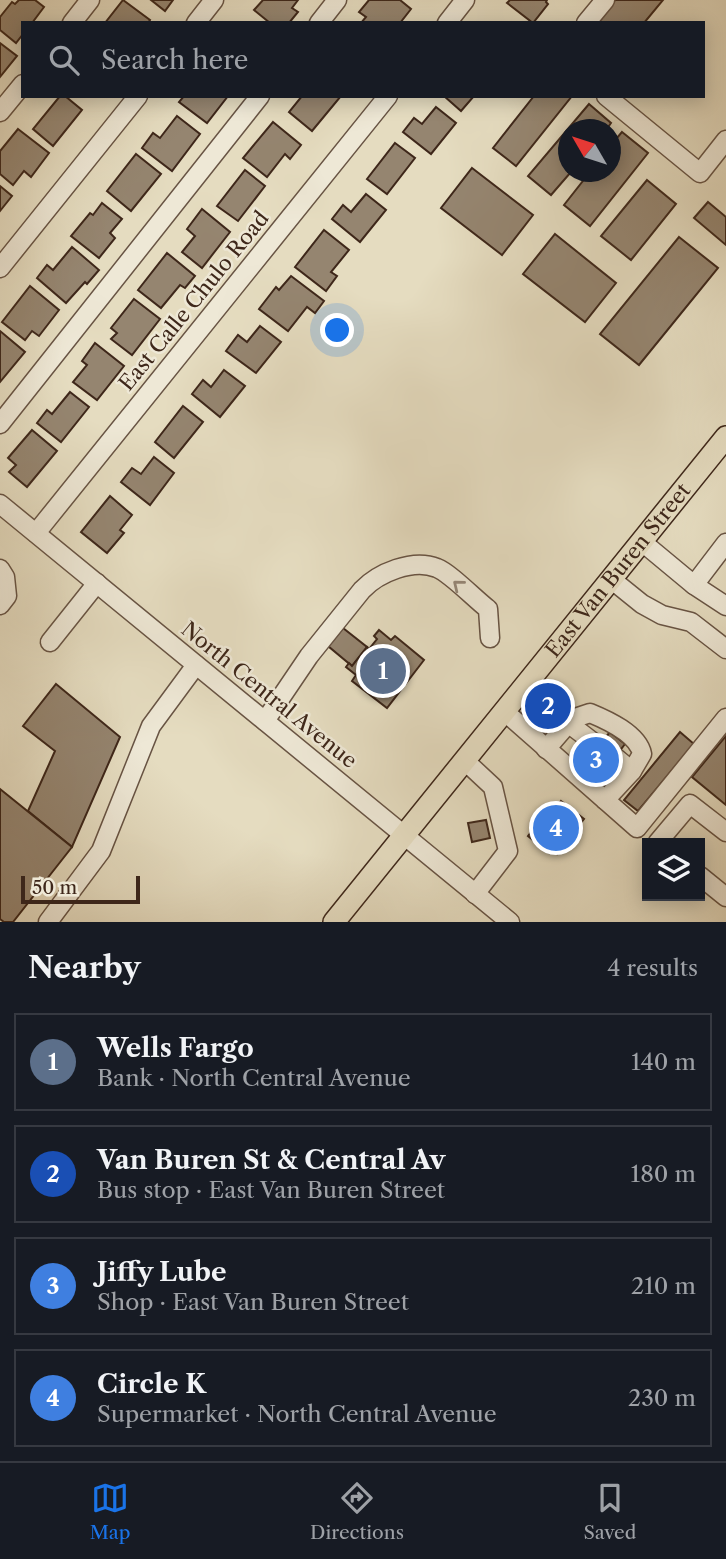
<!DOCTYPE html>
<html lang="en">
<head>
<meta charset="utf-8">
<style>
  body { margin:0; font-family:"Libre Caslon Text",serif; background:#242831; color:#f1f3f6 }
  .controls { position:absolute; right:21px; bottom:21px; display:grid; overflow:hidden; border-radius:0px; box-shadow:0 4px 18px #0003 }
  .controls button { width:63px; height:63px; display:grid; place-items:center; padding:0; border:0; border-bottom:2px solid #363941; background:#171b24; color:#f1f3f6; font:35px sans-serif }
  .compass { position:absolute; left:558px; top:119px; width:63px; height:63px; border-radius:50%; background:#171b24; box-shadow:0 4px 18px #0003; rotate:309deg }
  .scale { position:absolute; left:21px; bottom:18px; width:119px; box-sizing:border-box; padding-left:7px; border:4px solid #3e271a; border-top:0; font-size:19px; line-height:24px; white-space:nowrap; color:#3e271a; -webkit-text-stroke:5px #eee8d6; paint-order:stroke }
  .you { position:absolute; left:338px; top:331px; width:24px; height:24px; margin:-18px; border:5px solid #fff; border-radius:50%; background:#1a73e8; box-shadow:0 0 0 10px #1a73e833 }
  .badge { display:grid; place-items:center; width:46px; height:46px; border-radius:50%; background:#1a73e8; color:#fff; font-size:23px; font-weight:700 }
  .pin { position:absolute; translate:-50% -50%; border:4px solid #fff; box-shadow:0 2px 7px #0006 }
  .list { margin:0; padding:0; list-style:none }
  h2 { display:flex; justify-content:space-between; align-items:center; height:91px; margin:0; padding:0 28px; font-size:30px }
  h2 small { font-size:23px; font-weight:400; color:#9ea1a6 }
  .list li { display:grid; grid-template-columns:46px 1fr auto; gap:21px; align-items:center; box-sizing:border-box; height:98px; margin:0 14px 14px; padding:0 14px; border:2px solid #363941; border-radius:0px }
  .list b { display:block; font-size:26px; white-space:nowrap }
  .list p { margin:0; font-size:23px; white-space:nowrap; color:#9ea1a6 }
  .list em { font-size:23px; font-style:normal; color:#9ea1a6 }
  .icon { flex:none; width:38px; height:38px; fill:none; stroke:currentColor; stroke-width:2; stroke-linecap:round; stroke-linejoin:round }
  .map { position:relative; flex:none; width:726px; height:922px; overflow:hidden }
  .search { position:absolute; background:#171b24; box-shadow:0 4px 18px #0003; left:21px; right:21px; top:21px; height:77px; display:flex; align-items:center; gap:18px; box-sizing:border-box; padding:0 24px; border-radius:0px; color:#9ea1a6; font-size:26px }
  .sheet { height:539px; background:#171b24 }
  nav { display:flex; justify-content:space-around; align-items:center; box-sizing:border-box; height:98px; border-top:2px solid #363941; background:#171b24; font-size:19px; color:#9ea1a6 }
  nav a { display:grid; justify-items:center; gap:4px }
  nav .on { color:#1a73e8 }
  .map>svg:first-child { display:block }
  .building { fill:#958570; stroke:#3e271a; stroke-width:2 }
  .lines { fill:none; stroke-linecap:round; stroke-linejoin:round }
  .minor-casing { stroke:#685444; stroke-width:21 }
  .major-casing { stroke:#3e271a; stroke-width:24 }
  .minor { stroke:#eee8d6; stroke-width:18 }
  .major { stroke:#e5dcc0; stroke-width:21 }
  .oneway { stroke:#968878 }
  .labels { text-anchor:middle; stroke-width:5; stroke-linejoin:round; paint-order:stroke }
  .street-label { font-size:21px; fill:#3e271a; stroke:#eee8d6 }
</style>
</head>
<body>
<div class="map">
<svg width="726" height="922" viewBox="0 0 726 922">
  <rect width="100%" height="100%" fill="#e5dcc0"/>
  <filter id="stains"><feTurbulence type="fractalNoise" baseFrequency=".00286" numOctaves="4"/><feColorMatrix values="0 0 0 0 .2 0 0 0 0 .09 0 0 0 0 .02 0 0 0 .5 -.17"/></filter>
  <radialGradient id="worn" r=".72"><stop offset=".6" stop-color="#630" stop-opacity="0"/><stop offset="1" stop-color="#630" stop-opacity=".3"/></radialGradient>
  <!-- building -->
  <g class="building">
    <path d="M19,0H35L44,7L32,23H23V34L16,43L0,30V17L12,2L15,4Z"/>
    <path d="M123,0L150,20L148,23H105Z"/>
    <path d="M151,0H173L165,11Z"/>
    <path d="M263,0H298L292,8L298,12L289,23H270L254,10Z"/>
    <path d="M369,0H400L411,9L400,23H361L366,17L359,12Z"/>
    <path d="M510,0H547L546,2L548,4L533,23L507,3Z"/>
    <path d="M615,0H663L644,23H596Z"/>
    <path d="M0,43L17,56L0,77Z"/>
    <path d="M60,96H65L82,110L53,146L33,129Z"/>
    <path d="M184,96H228L207,123L179,102Z"/>
    <path d="M302,96H341L312,131L289,112Z"/>
    <path d="M444,96H474L461,111Z"/>
    <path d="M534,96H572L516,166L493,148Z"/>
    <path d="M589,104L611,123L606,130H568V172H571L551,195L528,176Z"/>
    <path d="M436,107L456,123L431,154L403,132L414,118L422,124Z"/>
    <path d="M177,116L200,134L172,171L142,148L153,133L160,138Z"/>
    <path d="M273,122L301,145L290,159L285,154L267,177L243,158Z"/>
    <path d="M18,129L49,153L31,177L24,171L13,185L0,174V151Z"/>
    <path d="M622,132L648,153L590,226L564,205L590,172H610V146Z"/>
    <path d="M395,143L415,158L387,194L367,179Z"/>
    <path d="M136,154L161,174L131,211L107,191Z"/>
    <path d="M472,168L533,215L502,255L441,208Z"/>
    <path d="M245,170L265,186L238,221L217,206Z"/>
    <path d="M647,180L676,204L631,260L601,236Z"/>
    <path d="M0,186L12,196L0,211Z"/>
    <path d="M366,194L386,210L360,242L332,219L343,205L351,212Z"/>
    <path d="M708,202L726,217V245L694,218Z"/>
    <path d="M102,203L122,219L110,233L115,238L99,258L71,236L90,213L93,215Z"/>
    <path d="M202,209L230,232L202,268L182,252L195,236L187,229Z"/>
    <path d="M324,230L349,250L331,272L337,276L326,291L295,267Z"/>
    <path d="M555,234L616,283L585,322L523,274Z"/>
    <path d="M679,237L718,268L639,365L600,334Z"/>
    <path d="M72,247L99,270L87,284L85,282L66,303L37,278L47,265L53,270Z"/>
    <path d="M167,253L195,276L185,288L180,285L161,308L138,290Z"/>
    <path d="M291,276L324,301L315,313L307,307L288,331L259,309L276,287L279,290Z"/>
    <path d="M30,286L59,310L39,336L32,331L25,340L2,322Z"/>
    <path d="M134,299L160,319L132,355L111,339L117,333L111,328Z"/>
    <path d="M260,326L281,342L256,373L226,351L238,335L247,342Z"/>
    <path d="M0,331L25,352L0,382Z"/>
    <path d="M95,343L124,366L97,400L73,382L87,365L82,361Z"/>
    <path d="M224,370L245,386L220,417L192,394L203,380L211,387Z"/>
    <path d="M70,392L89,407L61,442L37,423L47,410L52,414Z"/>
    <path d="M183,406L203,422L174,458L155,442Z"/>
    <path d="M32,430L57,451L27,487L9,472L16,465L8,458Z"/>
    <path d="M154,457L174,473L150,505L121,482L132,468L141,474Z"/>
    <path d="M110,496L132,515L120,530L124,533L107,553L81,532Z"/>
    <path d="M343,628L367,647L352,666L328,646Z"/>
    <path d="M379,630L391,640L395,636L424,660L387,708L352,681L356,675L346,667L349,663L352,666L367,647L369,649L377,639L374,636Z"/>
    <path d="M56,684L120,737L72,847L28,811L55,751L23,726Z"/>
    <path d="M610,732L625,744L596,782L574,765L586,749L592,754Z"/>
    <path d="M680,732L694,744L638,811L624,800Z"/>
    <path d="M726,736V805L692,777Z"/>
    <path d="M0,789L72,847L13,922H4L0,919Z"/>
    <path d="M561,801L584,819L557,854L551,849L549,853L528,836L550,807L554,804L557,806Z"/>
    <path d="M486,820L490,838L472,842L468,823Z"/>
  </g>
  <g class="lines">
    <defs>
      <g id="minor">
        <path d="M72,23L90,0"/>
        <path d="M196,23L214,0"/>
        <path d="M319,23L337,0"/>
        <path d="M447,23L465,0"/>
        <path d="M586,23L605,0"/>
        <path d="M606,96L700,173L726,140"/>
        <path d="M0,112L23,84"/>
        <path d="M0,268L138,96"/>
        <path d="M0,424L260,96"/>
        <path d="M0,504L510,922"/>
        <path d="M36,533L388,96"/>
        <path d="M641,541L694,585L726,543"/>
        <path d="M0,569L5,577L7,596L0,605"/>
        <path d="M611,579L642,604L662,615L691,622L726,649"/>
        <path d="M694,585L726,606"/>
        <path d="M50,642L97,583"/>
        <path d="M504,711L637,828L726,718"/>
        <path d="M265,721L309,656L362,590C378,573 413,558 437,568C450,573 475,599 488,609L490,638"/>
        <path d="M568,723L598,746"/>
        <path d="M546,749L572,719L590,713C607,720 638,734 642,754L632,771L605,800"/>
        <path d="M615,757L632,771"/>
        <path d="M464,760L493,787L508,851L475,894"/>
        <path d="M660,843L658,842L690,804L726,832"/>
        <path d="M700,876L726,897"/>
        <path d="M48,922L101,851L151,726L196,665"/>
      </g>
      <g id="major">
        <path id="s1" d="M334,922L726,437"/>
      </g>
    </defs>
    <!-- minor casing -->
    <use href="#minor" class="minor-casing"/>
    <!-- major casing -->
    <use href="#major" class="major-casing"/>
    <!-- minor -->
    <use href="#minor" class="minor"/>
    <!-- major -->
    <use href="#major" class="major"/>
  </g>
  <!-- one-way arrows -->
  <defs><path id="oneway-chevron" d="M-2-3.5L2.5 0L-2 3.5" fill="none" stroke-width="1.6" stroke-linecap="round" stroke-linejoin="round" transform="scale(1.75)"/></defs>
  <use class="oneway" href="#oneway-chevron" transform="translate(458 585) rotate(-141)"/>
  <g class="labels">
    <!-- street labels -->
    <g class="street-label">
      <text transform="translate(194 301) rotate(-51)" y="7">East Calle Chulo Road</text>
      <text dy="7" stroke="none"><textPath href="#s1" startOffset="452">East Van Buren Street</textPath></text>
      <text transform="translate(269 695) rotate(39)" y="7">North Central Avenue</text>
    </g>
  </g>
  <rect width="100%" height="100%" filter="url(#stains)"/>
  <rect width="100%" height="100%" fill="url(#worn)"/>
</svg>
<div class="controls">
<button><svg class="icon" aria-label="layers" viewBox="0 0 24 24"><path d="M12 4l9 5-9 5-9-5zM3 14l9 5 9-5"/></svg></button>
</div>
<svg class="compass" viewBox="-18 -18 36 36"><path d="M0-13l5 13h-10z" fill="#e53935"/><path d="M0 13l5-13h-10z" fill="#9ea1a6"/></svg>
<div class="scale">50 m</div>
<div class="you"></div>
<div class="pin badge" style="left:383px;top:671px;background:#5c6f8a">1</div>
<div class="pin badge" style="left:548px;top:706px;background:#1a4fb4">2</div>
<div class="pin badge" style="left:596px;top:760px;background:#3f7fe0">3</div>
<div class="pin badge" style="left:556px;top:828px;background:#3f7fe0">4</div>
<div class="search"><svg class="icon" aria-label="search" viewBox="0 0 24 24"><circle cx="10" cy="10" r="6"/><path d="M15 15l6 6"/></svg>Search here</div>
</div>
<section class="sheet">
<h2>Nearby<small>4 results</small></h2>
<ul class="list">
<li><span class="badge" style="background:#5c6f8a">1</span><div><b>Wells Fargo</b><p>Bank · North Central Avenue</p></div><em>140 m</em></li>
<li><span class="badge" style="background:#1a4fb4">2</span><div><b>Van Buren St &amp; Central Av</b><p>Bus stop · East Van Buren Street</p></div><em>180 m</em></li>
<li><span class="badge" style="background:#3f7fe0">3</span><div><b>Jiffy Lube</b><p>Shop · East Van Buren Street</p></div><em>210 m</em></li>
<li><span class="badge" style="background:#3f7fe0">4</span><div><b>Circle K</b><p>Supermarket · North Central Avenue</p></div><em>230 m</em></li>
</ul>
</section>
<nav>
<a class="on"><svg class="icon" aria-label="map" viewBox="0 0 24 24"><path d="M3 6l6-2 6 2 6-2v14l-6 2-6-2-6 2zM9 4v14M15 6v14"/></svg>Map</a>
<a><svg class="icon" aria-label="directions" viewBox="0 0 24 24"><path d="M12 3l9 9-9 9-9-9zM9 14v-3h6M13 9l2 2-2 2"/></svg>Directions</a>
<a><svg class="icon" aria-label="saved" viewBox="0 0 24 24"><path d="M7 4h10v16l-5-4-5 4z"/></svg>Saved</a>
</nav>
</body>
</html>
